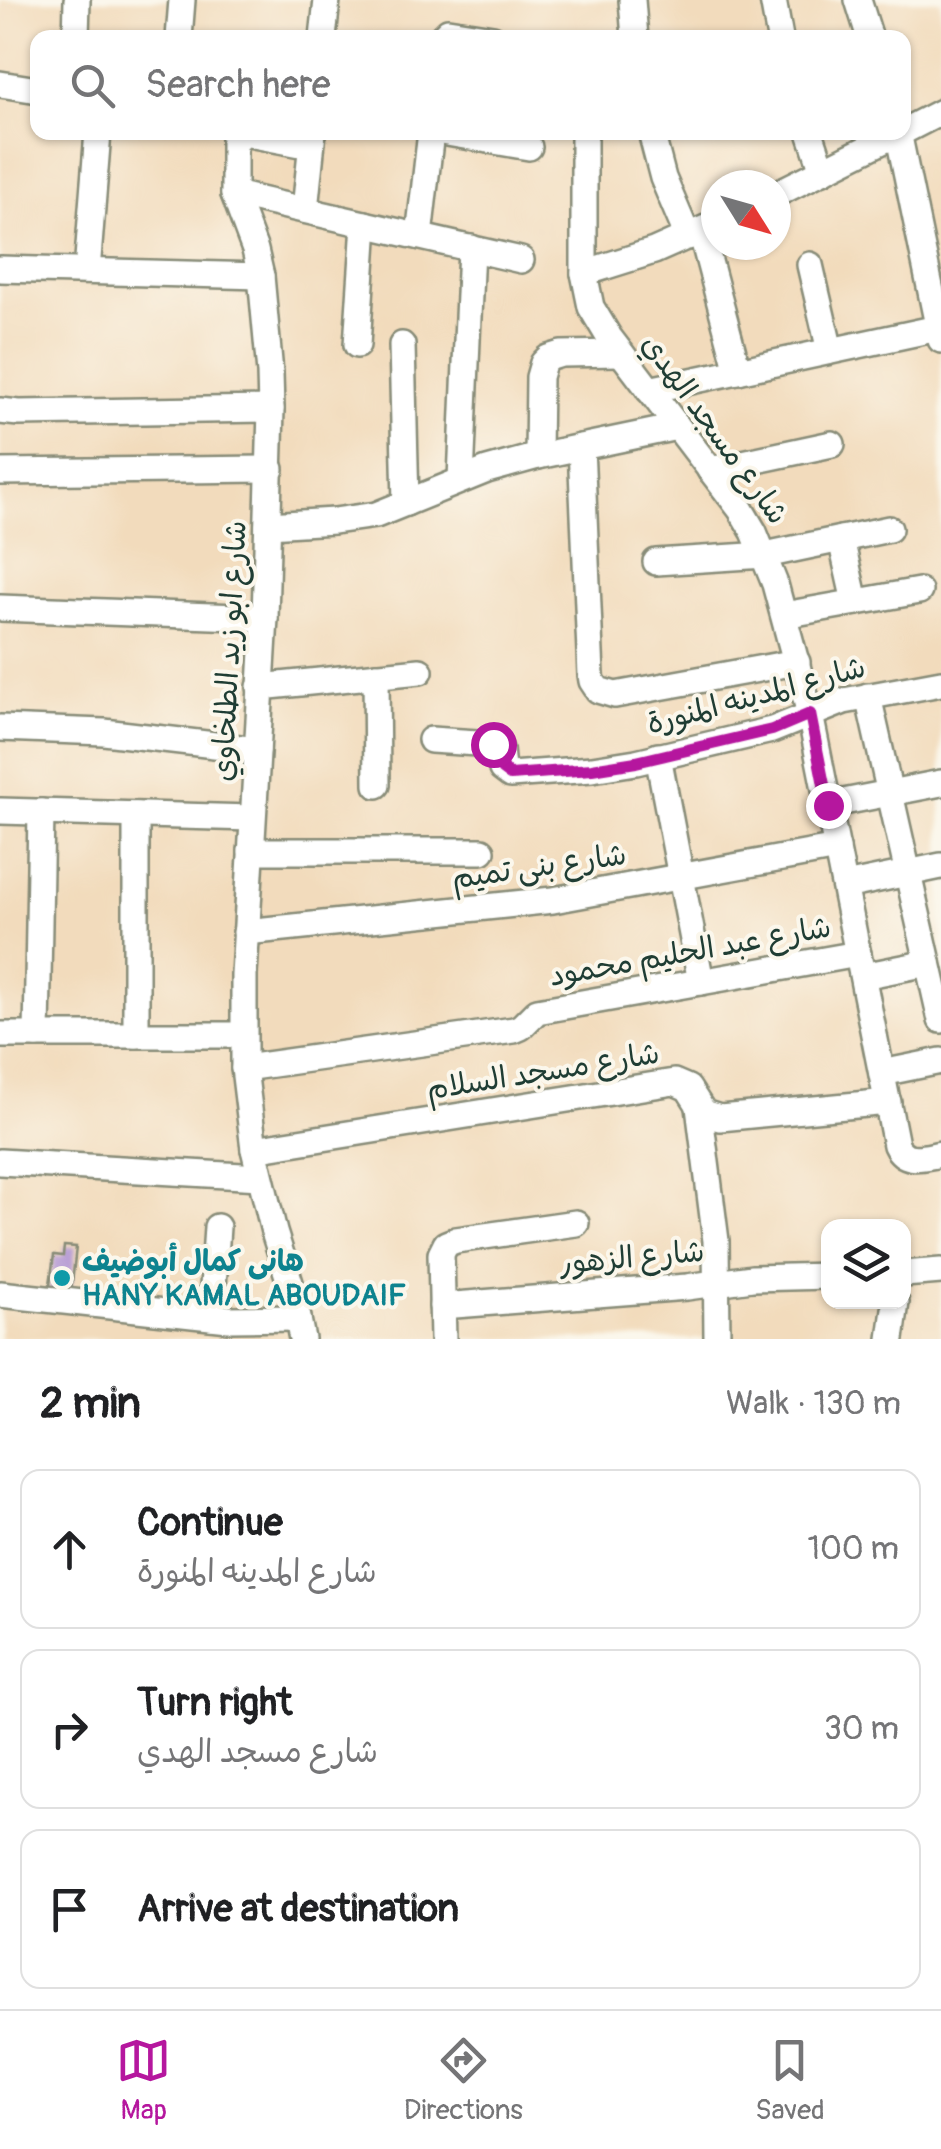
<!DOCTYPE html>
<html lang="en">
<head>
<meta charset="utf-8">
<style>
  body { margin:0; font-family:Pangolin,"Playpen Sans Arabic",sans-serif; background:#f2f2f2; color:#202124 }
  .controls { position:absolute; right:30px; bottom:30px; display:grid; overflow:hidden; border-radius:20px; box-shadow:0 2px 8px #0004 }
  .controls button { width:90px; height:90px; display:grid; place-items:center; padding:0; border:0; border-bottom:2px solid #e0e0e0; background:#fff; color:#202124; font:50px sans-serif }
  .compass { position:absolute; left:701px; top:170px; width:90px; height:90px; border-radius:50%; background:#fff; box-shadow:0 2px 8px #0004; rotate:127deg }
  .stop { position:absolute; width:30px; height:30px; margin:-22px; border:8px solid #b5179e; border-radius:50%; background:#fff }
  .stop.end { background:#b5179e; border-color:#fff; box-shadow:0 2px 10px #0008 }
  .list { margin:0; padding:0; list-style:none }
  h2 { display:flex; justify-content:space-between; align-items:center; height:130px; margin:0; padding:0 40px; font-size:42px }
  h2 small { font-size:32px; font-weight:400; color:#757577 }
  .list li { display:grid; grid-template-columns:65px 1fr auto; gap:30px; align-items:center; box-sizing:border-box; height:160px; margin:0 20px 20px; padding:0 20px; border:2px solid #e0e0e0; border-radius:20px }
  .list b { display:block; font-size:38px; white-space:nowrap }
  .list p { margin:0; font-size:32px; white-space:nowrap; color:#757577 }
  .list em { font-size:32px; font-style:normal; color:#757577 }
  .icon { flex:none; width:55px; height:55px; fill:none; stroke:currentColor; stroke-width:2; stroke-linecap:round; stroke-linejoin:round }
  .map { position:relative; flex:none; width:941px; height:1339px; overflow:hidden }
  .search { position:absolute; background:#fff; box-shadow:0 2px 8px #0004; left:30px; right:30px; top:30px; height:110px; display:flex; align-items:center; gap:25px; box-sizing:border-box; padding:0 35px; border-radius:20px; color:#757577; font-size:38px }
  .sheet { height:670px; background:#fff }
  nav { display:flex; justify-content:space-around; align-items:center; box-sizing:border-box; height:140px; border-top:2px solid #e0e0e0; background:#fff; font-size:28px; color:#757577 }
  nav a { display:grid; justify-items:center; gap:5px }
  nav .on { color:#b5179e }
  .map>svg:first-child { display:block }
  .building { fill:#baa0d5 }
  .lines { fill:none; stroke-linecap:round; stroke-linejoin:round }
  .street-casing { stroke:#888c78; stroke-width:30 }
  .street { stroke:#fff; stroke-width:25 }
  .route { stroke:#b5179e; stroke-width:12 }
  .culture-dot { fill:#0f9aa8; stroke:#fbf7ec; stroke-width:4 }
  .labels { text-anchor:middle; stroke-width:8; stroke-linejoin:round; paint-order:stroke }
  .street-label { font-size:30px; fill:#1f3d34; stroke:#fbf7ec }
  .culture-label { font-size:30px; font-weight:bold; fill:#0d838f; stroke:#fbf7ec; text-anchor:start }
</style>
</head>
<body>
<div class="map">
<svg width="941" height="1339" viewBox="0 0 941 1339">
  <rect width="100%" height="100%" fill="#fbf7ec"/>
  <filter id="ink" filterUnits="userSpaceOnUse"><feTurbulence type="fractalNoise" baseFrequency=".01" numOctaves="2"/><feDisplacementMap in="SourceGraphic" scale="20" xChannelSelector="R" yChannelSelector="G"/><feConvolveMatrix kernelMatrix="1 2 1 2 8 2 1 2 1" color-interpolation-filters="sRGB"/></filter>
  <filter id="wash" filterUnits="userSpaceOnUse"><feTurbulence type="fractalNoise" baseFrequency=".0048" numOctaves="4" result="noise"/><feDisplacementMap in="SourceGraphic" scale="40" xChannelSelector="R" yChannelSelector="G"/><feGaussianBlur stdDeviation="2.25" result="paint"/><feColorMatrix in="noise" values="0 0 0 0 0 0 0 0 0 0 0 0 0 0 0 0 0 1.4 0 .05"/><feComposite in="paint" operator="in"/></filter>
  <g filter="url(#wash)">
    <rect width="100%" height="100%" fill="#f2dbbc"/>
    <g id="blocks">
      <!-- building -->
      <path class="building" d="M64,1246L76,1247L70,1302L48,1299L54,1255L63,1256Z"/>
    </g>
  </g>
  <g filter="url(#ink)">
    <use href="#blocks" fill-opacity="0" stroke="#888c78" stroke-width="2.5"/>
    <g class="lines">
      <defs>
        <g id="street">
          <path d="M632,0L635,38"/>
          <path d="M773,0L780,38"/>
          <path d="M858,0L870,38"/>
          <path d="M76,38L77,0"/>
          <path d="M179,38L182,0"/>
          <path d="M323,38L327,0"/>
          <path d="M441,38L448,31L493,38"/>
          <path d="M0,84L38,90"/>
          <path d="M904,131L941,112"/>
          <path d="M234,132V194L255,250L261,276L270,373L271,409L265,618L244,975V1068L254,1149L274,1232L292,1289L302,1339"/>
          <path d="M238,132L311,146"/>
          <path d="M441,132L529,147"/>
          <path d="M584,132V273L591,307L609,337L741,510L754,532L775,584L810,714L896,1145C905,1164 923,1157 941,1154"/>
          <path d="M651,132L663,178L688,237"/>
          <path d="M810,132L823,171"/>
          <path d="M898,132L941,340"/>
          <path d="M234,194L521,260"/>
          <path d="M776,194L900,132"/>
          <path d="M305,210L313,132"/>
          <path d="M701,231L738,371"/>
          <path d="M419,236L431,132"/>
          <path d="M810,265L830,351"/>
          <path d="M0,269L261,276"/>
          <path d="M87,271L98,132"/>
          <path d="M584,273L654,251L715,224"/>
          <path d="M357,345L365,224"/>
          <path d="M402,345L406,503"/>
          <path d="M649,390L938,328"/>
          <path d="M0,411L19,413L271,409"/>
          <path d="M581,447L591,675L592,681L598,690L615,695L797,662"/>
          <path d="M538,456L539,377L543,363L548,358L561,354L621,353"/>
          <path d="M710,470L832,444"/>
          <path d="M0,472L271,469"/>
          <path d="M461,479L471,248"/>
          <path d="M268,525L334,521L376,515L487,470L538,456L677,427"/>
          <path d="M841,539L855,602"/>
          <path d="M656,562L765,555L889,529"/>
          <path d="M0,608L265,618"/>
          <path d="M784,615L919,591"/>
          <path d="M376,675L377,785"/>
          <path d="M260,687L420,671"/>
          <path d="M868,696L941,1020"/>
          <path d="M0,728L104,732L257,750"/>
          <path d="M431,740L493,744L500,749L502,769L510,775L592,769L636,762L772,730L844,701L941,683"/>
          <path d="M658,756L701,982"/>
          <path d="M828,805L941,783"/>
          <path d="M0,811L252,818"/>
          <path d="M136,815V1035"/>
          <path d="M251,851H482"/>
          <path d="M845,886L941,866"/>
          <path d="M246,932L553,900L837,848"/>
          <path d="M863,976L928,963"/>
          <path d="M0,1035H242"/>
          <path d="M37,1035L41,812"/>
          <path d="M244,1068L514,1030L521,1027L537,1011L858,954"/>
          <path d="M882,1073L941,1061"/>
          <path d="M699,1107L716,1241L717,1339"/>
          <path d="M254,1149L674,1082L688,1088L704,1113L720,1118L888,1102"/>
          <path d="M0,1162L260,1177"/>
          <path d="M904,1274L941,1271"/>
          <path d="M0,1294L229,1319L298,1318"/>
          <path d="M442,1306L687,1287L752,1278L828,1276"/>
          <path d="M211,1317L217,1227"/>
          <path d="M443,1339L441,1254L446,1244L456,1240L576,1223"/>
          <path d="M891,1339L896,1302"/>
        </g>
      </defs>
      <!-- street casing -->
      <use href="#street" class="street-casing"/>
      <!-- street -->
      <use href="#street" class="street"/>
    </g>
  </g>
  <g class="lines" filter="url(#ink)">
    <!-- route -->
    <path class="route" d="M493,744L500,749L502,769L510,775L592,769L636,762L772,730L810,714L828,805"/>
  </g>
  <!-- markers -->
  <circle class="culture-dot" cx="62" cy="1278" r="10"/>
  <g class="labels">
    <!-- street labels -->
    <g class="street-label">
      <text transform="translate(715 429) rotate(54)" y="10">شارع مسجد الهدي</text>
      <text transform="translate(229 651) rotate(-87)" y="10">شارع ابو زيد الطلخاوي</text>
      <text transform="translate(756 695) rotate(-15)" y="10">شارع المدينه المنورة</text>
      <text transform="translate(539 866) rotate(-8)" y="10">شارع بنى تميم</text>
      <text transform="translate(690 951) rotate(-10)" y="10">شارع عبد الحليم محمود</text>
      <text transform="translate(543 1071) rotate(-9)" y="10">شارع مسجد السلام</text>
      <text transform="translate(632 1257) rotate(-5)" y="10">شارع الزهور</text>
    </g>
    <!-- culture labels -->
    <g class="culture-label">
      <text x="82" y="1271">هانى كمال أبوضيف<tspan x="82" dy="34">HANY KAMAL ABOUDAIF</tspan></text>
    </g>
  </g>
</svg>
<div class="controls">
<button><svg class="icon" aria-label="layers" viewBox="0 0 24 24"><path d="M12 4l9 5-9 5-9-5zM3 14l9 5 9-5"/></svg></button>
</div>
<svg class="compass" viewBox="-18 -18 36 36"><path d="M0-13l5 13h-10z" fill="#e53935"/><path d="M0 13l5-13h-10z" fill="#757577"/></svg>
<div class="stop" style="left:493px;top:744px"></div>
<div class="stop end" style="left:828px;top:805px"></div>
<div class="search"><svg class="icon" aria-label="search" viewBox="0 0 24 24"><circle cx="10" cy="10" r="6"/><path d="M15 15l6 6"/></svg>Search here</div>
</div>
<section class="sheet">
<h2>2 min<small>Walk · 130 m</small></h2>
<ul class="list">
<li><svg class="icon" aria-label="ahead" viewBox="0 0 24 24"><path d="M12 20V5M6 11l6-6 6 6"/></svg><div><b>Continue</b><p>شارع المدينه المنورة</p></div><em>100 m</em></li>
<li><svg class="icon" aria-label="right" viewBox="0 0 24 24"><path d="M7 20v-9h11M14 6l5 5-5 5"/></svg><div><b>Turn right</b><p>شارع مسجد الهدي</p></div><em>30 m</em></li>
<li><svg class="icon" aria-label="arrive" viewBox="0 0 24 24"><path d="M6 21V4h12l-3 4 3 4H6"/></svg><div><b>Arrive at destination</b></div></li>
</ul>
</section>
<nav>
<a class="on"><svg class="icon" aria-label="map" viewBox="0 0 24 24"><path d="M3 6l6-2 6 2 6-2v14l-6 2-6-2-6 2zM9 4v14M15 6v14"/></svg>Map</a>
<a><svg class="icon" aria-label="directions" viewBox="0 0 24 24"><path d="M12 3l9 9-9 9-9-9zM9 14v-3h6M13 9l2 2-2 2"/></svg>Directions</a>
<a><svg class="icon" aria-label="saved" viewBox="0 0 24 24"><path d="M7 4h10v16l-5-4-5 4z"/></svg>Saved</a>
</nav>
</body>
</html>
